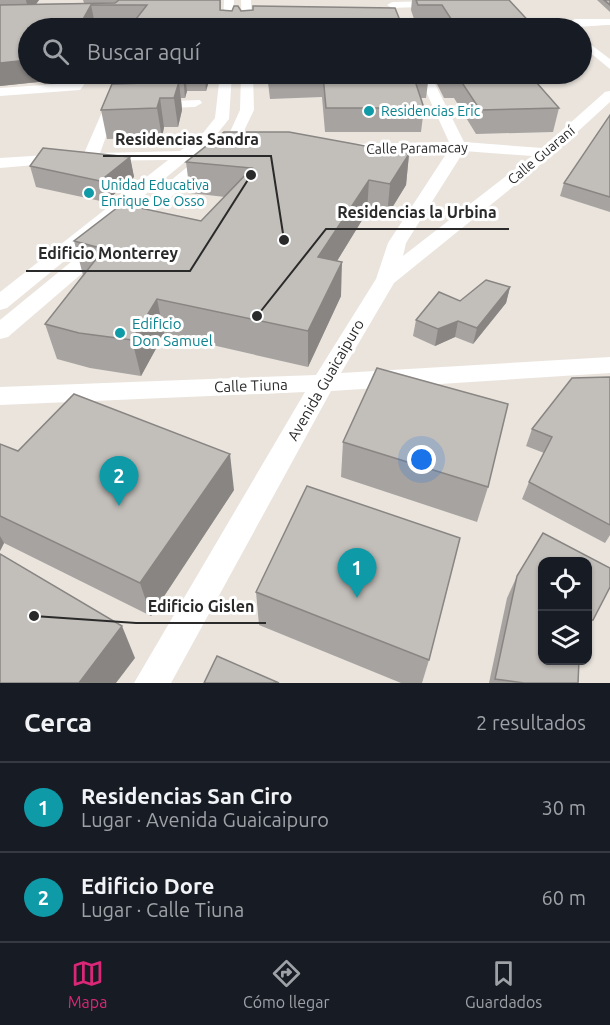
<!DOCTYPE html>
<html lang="es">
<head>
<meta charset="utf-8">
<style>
  body { margin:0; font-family:Ubuntu,sans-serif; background:#20242c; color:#f1f3f6 }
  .controls { position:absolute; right:18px; bottom:18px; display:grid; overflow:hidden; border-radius:12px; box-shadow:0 2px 4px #0004 }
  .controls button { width:54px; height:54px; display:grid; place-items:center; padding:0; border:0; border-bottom:2px solid #363941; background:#171b24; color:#f1f3f6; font:30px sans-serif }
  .you { position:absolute; left:422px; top:460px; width:21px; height:21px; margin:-15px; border:4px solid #fff; border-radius:50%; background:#1a73e8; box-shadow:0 0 0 9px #1a73e833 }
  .badge { display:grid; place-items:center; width:39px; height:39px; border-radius:50%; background:#db2777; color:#fff; font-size:20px; font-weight:700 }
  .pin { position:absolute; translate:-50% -50px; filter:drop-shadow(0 2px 3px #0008) }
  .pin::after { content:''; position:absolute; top:32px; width:21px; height:18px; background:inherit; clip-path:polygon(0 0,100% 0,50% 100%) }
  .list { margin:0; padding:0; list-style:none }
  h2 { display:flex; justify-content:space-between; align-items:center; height:78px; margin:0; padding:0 24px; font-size:26px }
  h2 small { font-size:20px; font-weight:400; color:#9ea1a6 }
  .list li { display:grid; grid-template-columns:39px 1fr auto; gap:18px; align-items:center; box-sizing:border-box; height:90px; padding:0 24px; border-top:2px solid #363941 }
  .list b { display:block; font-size:22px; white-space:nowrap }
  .list p { margin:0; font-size:20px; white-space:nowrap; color:#9ea1a6 }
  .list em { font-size:20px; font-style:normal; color:#9ea1a6 }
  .icon { flex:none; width:33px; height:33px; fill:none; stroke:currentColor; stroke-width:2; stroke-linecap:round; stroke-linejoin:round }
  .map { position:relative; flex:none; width:610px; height:683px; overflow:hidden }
  .search { position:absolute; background:#171b24; box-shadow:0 2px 4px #0004; left:18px; right:18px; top:18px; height:66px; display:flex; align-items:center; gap:15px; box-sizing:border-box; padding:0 21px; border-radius:33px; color:#9ea1a6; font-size:22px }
  .sheet { height:258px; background:#171b24 }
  nav { display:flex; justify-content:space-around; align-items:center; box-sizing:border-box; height:84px; border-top:2px solid #363941; background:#171b24; font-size:16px; color:#9ea1a6 }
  nav a { display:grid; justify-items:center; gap:3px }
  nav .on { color:#db2777 }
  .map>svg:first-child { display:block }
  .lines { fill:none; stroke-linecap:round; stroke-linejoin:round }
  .minor { fill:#fff; fill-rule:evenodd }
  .wall { fill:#a7a3a0 }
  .shaded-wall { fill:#888582 }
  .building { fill:#c2beba; stroke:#888582; stroke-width:1.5 }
  .culture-dot { fill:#0f9aa8; stroke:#fff; stroke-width:2 }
  .labels { text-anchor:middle; stroke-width:6; stroke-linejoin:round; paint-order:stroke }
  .far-culture-label { font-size:14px; fill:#0d838f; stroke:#fff; text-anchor:start }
  .far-street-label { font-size:14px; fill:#2a2a2a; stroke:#fff }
  .culture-label { font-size:15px; fill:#0d838f; stroke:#fff; text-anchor:start }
  .street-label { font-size:15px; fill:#2a2a2a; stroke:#fff }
  .leader { fill:none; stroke:#2a2a2a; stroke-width:2 }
  .callout-dot { fill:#2a2a2a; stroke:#fff; stroke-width:2 }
  .callout-label { font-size:16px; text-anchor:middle; font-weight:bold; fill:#2a2a2a; stroke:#fff; stroke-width:6; stroke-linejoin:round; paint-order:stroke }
</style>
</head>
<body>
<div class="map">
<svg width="610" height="683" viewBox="0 0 610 683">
  <rect width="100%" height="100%" fill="#eae4dd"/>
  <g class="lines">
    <!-- minor -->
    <g class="minor">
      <path d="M122,0H132L129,9L114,28H104Z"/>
      <path d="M224,0H234L233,28H223Z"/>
      <path d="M241,0H251L252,28H242Z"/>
      <path d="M443,1L448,4L446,6L392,8L387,5L392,2Z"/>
      <path d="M575,19H610V25C598,25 565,29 560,26Z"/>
      <path d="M582,38L610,59V69L582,46Z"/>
      <path d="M80,74H92L80,90L0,96V88L71,83Z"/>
      <path d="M220,74H232L229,119L213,139L7,308L0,310V292L168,160L84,161L82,158L106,103L200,100L202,103L195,107L116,110L100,153L180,151L203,133L215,118Z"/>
      <path d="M241,74H253L254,110L241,137L8,337L0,339V320L230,132L240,110Z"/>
      <path d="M418,74H430L464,142L542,148L605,92L610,91V102L551,156L394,283L341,373L610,357V373L331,391L171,683H134L305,392L0,405V387L316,375L376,279L388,243L448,151L347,154L339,149L347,144L449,142ZM464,151L532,156L403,256L406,243Z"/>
      <path d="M63,154L69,156L71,159L69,162L0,168V158Z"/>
    </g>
  </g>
  <!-- wall -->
  <g class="wall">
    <path d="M0,0H39L36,4L84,3L83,0H221V10L241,11L395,8L132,24H95L93,28H28V74H70L67,79L0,86Z"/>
    <path d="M412,0H509L535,28H442L440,25H416L411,10Z"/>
    <path d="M597,0H610V12Z"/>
    <path d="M113,74H211L206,91H187L185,98H181L182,110L178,127H164L162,138L107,139L101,110L115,84Z"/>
    <path d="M267,74H428L429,75L426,98H420L424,108L421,132H325L322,97L270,99Z"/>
    <path d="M432,74H546H529L559,108L553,132L476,134L454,98H444Z"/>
    <path d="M610,115V212L560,196L564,183Z"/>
    <path d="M409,154L406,185L387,216L367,212L337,261L341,296L308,367L164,334L141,376L90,368L57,359L45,324L83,275L74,241L201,221L225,197L190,193L186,162Z"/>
    <path d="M130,157L134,177L105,202L36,187L30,166Z"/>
    <path d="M510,287L506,303L473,344L455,337L435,346L413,336L416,320L460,301Z"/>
    <path d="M610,377V535L605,543L522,499L529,482L544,453L526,446L532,429Z"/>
    <path d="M343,442L488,487L477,522L341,477Z"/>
    <path d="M0,444L18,451L234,490L151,616L4,543L0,551Z"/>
    <path d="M543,533L610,568V587L588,629V561H543V660H579L578,683H489L507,598L517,576Z"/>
    <path d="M256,592L429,660L422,683H401L259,625Z"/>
  </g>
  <!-- shaded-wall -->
  <g class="shaded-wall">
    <path d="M26,0H39L29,14Z"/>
    <path d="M91,5L95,24L93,28H78Z"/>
    <path d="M28,60V74H70L67,79L0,86V63Z"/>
    <path d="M183,74H185L187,91L185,98Z"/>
    <path d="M205,74H211L206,91Z"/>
    <path d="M179,82L182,110L178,127L174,98Z"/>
    <path d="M160,98L164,127L162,138L157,108Z"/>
    <path d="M409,154L406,185L387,216L390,184Z"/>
    <path d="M130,157L134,177L105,202L100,181Z"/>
    <path d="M369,180L367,212L318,292V257Z"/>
    <path d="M342,262L341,296L308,367V331Z"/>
    <path d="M510,287L506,303L473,344L477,328Z"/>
    <path d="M157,299L164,334L141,376L132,340Z"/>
    <path d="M458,321L455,337L435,346L438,329Z"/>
    <path d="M230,454L234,490L151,616L140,583Z"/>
    <path d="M0,536L4,543L0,551Z"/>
    <path d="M122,626L135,658L116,683H79Z"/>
  </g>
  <!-- building -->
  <g class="building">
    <path d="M119,0H220V10L232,11L234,6H238L241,11L253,10V6L395,8L403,28H129L147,5H91L78,28H28V60L0,63V5L115,3Z"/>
    <path d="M416,0H509L535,28H457L442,5H418Z"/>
    <path d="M604,0H610V5Z"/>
    <path d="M118,74H183V75L116,77Z"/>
    <path d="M268,74H428L429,75H413L424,108H326L323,75L269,76Z"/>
    <path d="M447,74H529L559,108L480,110L457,75H448Z"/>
    <path d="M179,82L174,98H160L157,108L101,110L112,84Z"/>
    <path d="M610,115V197L564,183Z"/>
    <path d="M224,132H289L409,154L390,184L369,180L318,257L342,262L308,331L157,299L132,340L79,333L45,324L104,249L74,241L122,204L201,221L252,168L186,162Z"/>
    <path d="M43,148L130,157L100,181L30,166Z"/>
    <path d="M486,280L510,287L477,328L458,321L438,329L416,320L439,292L460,301Z"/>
    <path d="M377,368L508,404L488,487L343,442Z"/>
    <path d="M610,377V525L529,482L552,437L532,429L572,378Z"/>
    <path d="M74,394L230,454L140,583L0,516V444L18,451Z"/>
    <path d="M307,486L460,538L429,660L256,592Z"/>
    <path d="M543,533L610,568V587L593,620H588V561H543V660H579L578,683H524L495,679L517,576Z"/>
    <path d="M0,554L122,626L79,683H0Z"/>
    <path d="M217,656L279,683H204Z"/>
  </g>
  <!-- markers -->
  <g class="culture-dot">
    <circle cx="369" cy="111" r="6"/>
    <circle cx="89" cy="193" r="6"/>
    <circle cx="120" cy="333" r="6"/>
  </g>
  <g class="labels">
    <!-- far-culture labels -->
    <g class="far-culture-label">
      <text x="381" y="116">Residencias Eric</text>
      <text x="101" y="190">Unidad Educativa<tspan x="101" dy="16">Enrique De Osso</tspan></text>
    </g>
    <!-- far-street labels -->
    <g class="far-street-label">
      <text transform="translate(417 148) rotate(-1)" y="5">Calle Paramacay</text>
      <text transform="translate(541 155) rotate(-40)" y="5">Calle Guaraní</text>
    </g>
    <!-- culture labels -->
    <g class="culture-label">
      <text x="132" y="329">Edificio<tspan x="132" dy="17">Don Samuel</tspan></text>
    </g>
    <!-- street labels -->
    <g class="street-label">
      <text transform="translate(326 380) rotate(-60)" y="5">Avenida Guaicaipuro</text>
      <text transform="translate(251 386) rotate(-2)" y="5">Calle Tiuna</text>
    </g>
  </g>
  <!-- callouts -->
  <path class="leader" d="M284 240L271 156H103M257 316L326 229H509M251 175L190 271H26M34 616L136 623H266"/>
  <g class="callout-dot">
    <circle cx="284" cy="240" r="6"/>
    <circle cx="257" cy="316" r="6"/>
    <circle cx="251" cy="175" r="6"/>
    <circle cx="34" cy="616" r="6"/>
  </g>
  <g class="callout-label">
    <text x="187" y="145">Residencias Sandra</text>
    <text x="417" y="218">Residencias la Urbina</text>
    <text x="108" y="259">Edificio Monterrey</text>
    <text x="201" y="612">Edificio Gislen</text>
  </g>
</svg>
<div class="controls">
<button><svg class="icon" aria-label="locate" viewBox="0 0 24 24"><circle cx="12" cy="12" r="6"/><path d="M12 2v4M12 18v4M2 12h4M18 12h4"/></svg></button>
<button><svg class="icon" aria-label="layers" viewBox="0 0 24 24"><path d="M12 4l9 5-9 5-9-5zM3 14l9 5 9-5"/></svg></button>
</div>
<div class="you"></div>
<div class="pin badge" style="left:357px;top:598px;background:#0f9aa8">1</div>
<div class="pin badge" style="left:119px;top:506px;background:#0f9aa8">2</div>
<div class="search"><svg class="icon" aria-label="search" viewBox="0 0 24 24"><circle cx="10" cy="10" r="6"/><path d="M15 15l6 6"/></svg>Buscar aquí</div>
</div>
<section class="sheet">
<h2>Cerca<small>2 resultados</small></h2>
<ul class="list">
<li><span class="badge" style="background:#0f9aa8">1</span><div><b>Residencias San Ciro</b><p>Lugar · Avenida Guaicaipuro</p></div><em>30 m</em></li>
<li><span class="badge" style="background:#0f9aa8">2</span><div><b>Edificio Dore</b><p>Lugar · Calle Tiuna</p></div><em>60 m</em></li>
</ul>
</section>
<nav>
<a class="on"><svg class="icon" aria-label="map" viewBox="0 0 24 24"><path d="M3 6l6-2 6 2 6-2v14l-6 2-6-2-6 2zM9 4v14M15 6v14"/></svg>Mapa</a>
<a><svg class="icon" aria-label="directions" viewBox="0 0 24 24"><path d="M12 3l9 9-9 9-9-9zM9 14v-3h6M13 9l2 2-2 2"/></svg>Cómo llegar</a>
<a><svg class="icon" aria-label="saved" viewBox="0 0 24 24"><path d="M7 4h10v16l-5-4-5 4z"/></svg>Guardados</a>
</nav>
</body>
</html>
